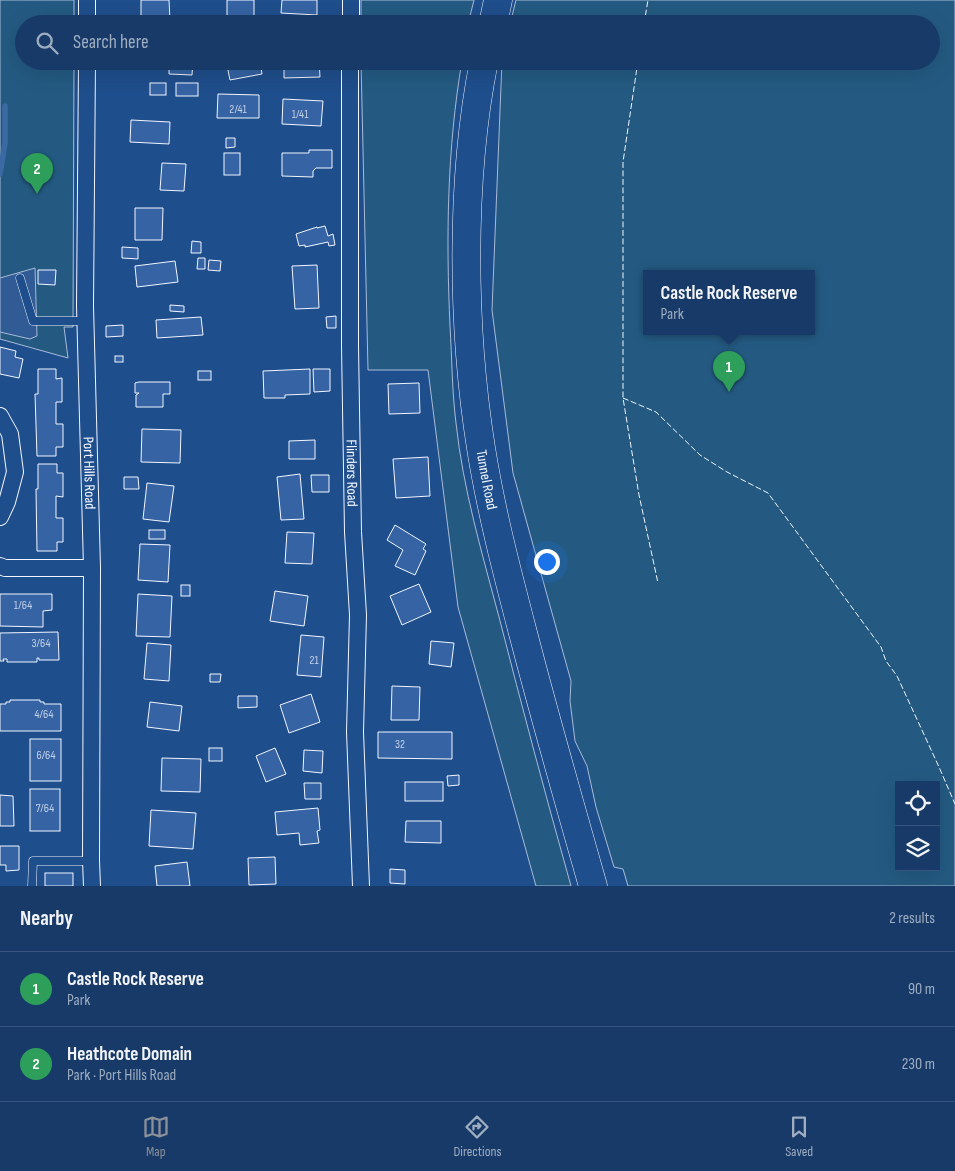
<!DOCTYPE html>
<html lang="en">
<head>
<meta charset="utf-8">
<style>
  body { margin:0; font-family:"Sofia Sans Condensed",sans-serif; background:#20416f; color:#f1f3f6 }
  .controls { position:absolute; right:15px; bottom:15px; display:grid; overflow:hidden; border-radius:0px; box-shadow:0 5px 20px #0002 }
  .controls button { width:45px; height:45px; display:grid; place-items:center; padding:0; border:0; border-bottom:1px solid #36547d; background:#173a69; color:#f1f3f6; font:25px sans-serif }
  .you { position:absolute; left:546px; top:561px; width:18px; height:18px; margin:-12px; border:4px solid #fff; border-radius:50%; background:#1a73e8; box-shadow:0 0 0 8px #1a73e833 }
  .badge { display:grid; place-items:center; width:32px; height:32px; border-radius:50%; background:#8c9099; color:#fff; font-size:16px; font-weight:700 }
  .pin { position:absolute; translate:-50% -41px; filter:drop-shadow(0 1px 2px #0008) }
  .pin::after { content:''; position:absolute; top:26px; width:18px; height:15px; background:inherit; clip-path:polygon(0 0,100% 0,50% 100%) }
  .popup { position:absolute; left:643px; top:270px; width:172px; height:65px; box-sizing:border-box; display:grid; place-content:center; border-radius:0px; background:#173a69; filter:drop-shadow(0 1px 4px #0005); font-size:16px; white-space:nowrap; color:#9eadc0 }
  .popup b { font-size:19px; color:#f1f3f6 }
  .popup::after { content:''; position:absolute; left:50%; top:100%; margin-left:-10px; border:10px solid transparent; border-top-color:#173a69 }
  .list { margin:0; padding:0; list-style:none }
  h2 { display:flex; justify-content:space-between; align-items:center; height:65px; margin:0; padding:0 20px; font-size:21px }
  h2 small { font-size:16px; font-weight:400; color:#9eadc0 }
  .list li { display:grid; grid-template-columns:32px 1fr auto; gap:15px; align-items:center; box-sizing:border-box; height:75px; padding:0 20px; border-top:1px solid #36547d }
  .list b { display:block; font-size:19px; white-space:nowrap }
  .list p { margin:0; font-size:16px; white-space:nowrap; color:#9eadc0 }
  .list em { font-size:16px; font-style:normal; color:#9eadc0 }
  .icon { flex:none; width:28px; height:28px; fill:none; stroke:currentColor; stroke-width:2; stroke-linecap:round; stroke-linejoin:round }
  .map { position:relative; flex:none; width:955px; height:886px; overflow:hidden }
  .search { position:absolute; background:#173a69; box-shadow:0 5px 20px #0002; left:15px; right:15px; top:15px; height:55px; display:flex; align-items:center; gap:12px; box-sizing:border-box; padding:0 18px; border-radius:28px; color:#9eadc0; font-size:19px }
  .sheet { height:215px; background:#173a69 }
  nav { display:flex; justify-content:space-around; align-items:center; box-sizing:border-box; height:70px; border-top:1px solid #36547d; background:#173a69; font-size:14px; color:#9eadc0 }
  nav a { display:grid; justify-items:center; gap:2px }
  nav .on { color:#8c9099 }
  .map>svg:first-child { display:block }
  .green { fill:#245a82; stroke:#a8bbd7; fill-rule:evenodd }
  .parking { fill:#305b95; stroke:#a8bbd7 }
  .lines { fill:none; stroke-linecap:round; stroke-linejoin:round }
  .stream { stroke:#3b69a3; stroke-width:5.5 }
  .building { fill:#3563a3; stroke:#f2f6ff }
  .service-casing { stroke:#f2f6ff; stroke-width:9 }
  .minor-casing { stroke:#f2f6ff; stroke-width:18 }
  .trunk-casing { stroke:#f2f6ff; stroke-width:29 }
  .service { stroke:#1f4e8c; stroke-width:8 }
  .minor { stroke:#1f4e8c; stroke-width:16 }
  .trunk { stroke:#1f4e8c; stroke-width:28 }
  .fence { stroke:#f2f6ff; stroke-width:1; stroke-dasharray:6 2.5; stroke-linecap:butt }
  .labels { text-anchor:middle; stroke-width:4; stroke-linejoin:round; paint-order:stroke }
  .number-label { font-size:12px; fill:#c3d1e8 }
  .street-label { font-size:15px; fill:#f2f6ff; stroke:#1f4e8c }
</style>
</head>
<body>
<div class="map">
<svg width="955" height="886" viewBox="0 0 955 886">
  <rect width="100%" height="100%" fill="#1f4e8c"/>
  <!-- green -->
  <g class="green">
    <path d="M0,0H74V24H24V61H74L73,327H64L68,358L0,339Z"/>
    <path d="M361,0H474L468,24H361Z"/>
    <path d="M516,0H955V886H628L623,869L614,867L596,807L587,766L575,741L570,701L571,681L513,473L492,310L502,61H931V24H510ZM646,273H812V331H646ZM899,785H936V867H899Z"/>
    <path d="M361,61H462C447,149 446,238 450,326C452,359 452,391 456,423C463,489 482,553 499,617C522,707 546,797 571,886H536L458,607L428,370H368Z"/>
  </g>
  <!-- parking -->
  <path class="parking" d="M35,268L37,336L30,339L0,332V278Z"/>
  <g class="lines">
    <!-- stream -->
    <path class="stream" d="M0,174L5,143V106"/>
  </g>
  <!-- building -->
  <g class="building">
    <path d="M141,0H169L170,20H141Z"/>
    <rect x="227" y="0" width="27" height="18"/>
    <path d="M282,0H317V15L281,13Z"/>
    <path d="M169,61H193L192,75L169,74Z"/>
    <path d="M226,61H260L262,74L230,80Z"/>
    <path d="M284,61H319L320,77L284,78Z"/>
    <rect x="150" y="83" width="16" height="12"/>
    <rect x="176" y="83" width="22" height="13"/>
    <path d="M218,94L259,95V118H217Z"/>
    <path d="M283,99L323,101L321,126L282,124Z"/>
    <path d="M131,120L170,122L169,144L130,142Z"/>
    <path d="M226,138H235V147L226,148Z"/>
    <path d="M309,150H332V168H316L313,171V177L282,176V153H309Z"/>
    <rect x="224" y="153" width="16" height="22"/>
    <path d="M162,163L186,164L184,191L160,190Z"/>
    <path d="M135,208H163L162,240H135Z"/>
    <path d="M325,226L328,236L333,234L335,245L329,246L328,242L305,247V245L299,246L296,234L317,227V228Z"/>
    <path d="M192,241L201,242V253H191Z"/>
    <path d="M122,247L138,248V259L122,258Z"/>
    <path d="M198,258H205V269H197Z"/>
    <path d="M209,260L221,261L220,271L208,270Z"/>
    <path d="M175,261L178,282L137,287L135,266Z"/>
    <path d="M317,265L319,308L295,309L292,266Z"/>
    <path d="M38,270H56L55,285L38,284Z"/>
    <path d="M170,305L184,306V312L170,311Z"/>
    <path d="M336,316V328H327L326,317Z"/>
    <path d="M201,317L203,335L157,338L156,320Z"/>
    <path d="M123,325V336L106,337V326Z"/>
    <path d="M0,347L16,351L15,357L23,359L19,378L0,374Z"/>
    <rect x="115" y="356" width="8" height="6"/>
    <path d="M38,369H56V379L62,378V402H56V424H63V447H56V456H37L35,394H38Z"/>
    <path d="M310,369V394L285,395V398H264L263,371Z"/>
    <path d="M313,369H330V391L314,392Z"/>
    <rect x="198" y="371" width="13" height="9"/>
    <path d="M139,382H170V394H163V407H136V395L139,393H135V383Z"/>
    <path d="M419,383L420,413L389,414L388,384Z"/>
    <path d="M142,429L181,430L180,463L141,462Z"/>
    <path d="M315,440V459H289V441Z"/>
    <path d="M428,457L430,496L396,498L393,459Z"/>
    <path d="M38,464H57V473H63V497L56,496V518H63V542H57V551H37L36,489H38Z"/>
    <path d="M300,474L304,519L281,520L277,477Z"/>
    <path d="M311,475H329V492H312Z"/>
    <path d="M124,477H138L139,489H124Z"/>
    <path d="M147,483L174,486L169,522L143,519Z"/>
    <path d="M395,525L426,544L423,549L426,551L415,575L395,566L403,550L387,540Z"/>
    <rect x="149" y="530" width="16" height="9"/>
    <path d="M287,532L314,533L312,564L285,563Z"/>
    <path d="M140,544L170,545L168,582L138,580Z"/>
    <path d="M419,584L431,612L402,625L390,596Z"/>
    <rect x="181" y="585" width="9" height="11"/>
    <path d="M275,591L308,596L304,626L270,621Z"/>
    <path d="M0,594H52V610L43,611V627L0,626Z"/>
    <path d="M138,594L172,596L170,637L136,636Z"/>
    <path d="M58,632L59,660H39V658H37V662H7V659H3L4,661H0V633Z"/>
    <path d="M301,635L324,637L321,677L297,675Z"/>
    <path d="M431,641L454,643L451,667L429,664Z"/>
    <path d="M147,643L171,645L169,681L144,679Z"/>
    <path d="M210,674H221L220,682H210Z"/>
    <path d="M392,686L420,687L419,720H391Z"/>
    <path d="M311,694L320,722L289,733L280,705Z"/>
    <path d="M238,696H257V707L238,708Z"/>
    <path d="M10,700H40V702H44V704H61V731H0V704H6V702H10Z"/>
    <path d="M150,702L182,706L179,731L147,727Z"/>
    <path d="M378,732H452V759L378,758Z"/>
    <rect x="30" y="739" width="31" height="42"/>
    <rect x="209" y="748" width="13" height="13"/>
    <path d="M275,748L286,774L266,782L256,756Z"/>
    <path d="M304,750L323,751L322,773L303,771Z"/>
    <path d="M162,758L201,759L200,792L161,791Z"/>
    <path d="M459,775V785L448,786L447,776Z"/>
    <rect x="405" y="782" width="38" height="19"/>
    <path d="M304,783H321V799H305Z"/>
    <rect x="30" y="789" width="30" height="42"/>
    <path d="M0,795L13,796L14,826H0Z"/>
    <path d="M318,808L320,830L317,831L319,843L300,845L299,833L277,835L275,812Z"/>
    <path d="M151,810L196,813L193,849L149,846Z"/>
    <path d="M406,821H441V843L405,842Z"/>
    <path d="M0,846H19V870L6,871V865H0Z"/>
    <path d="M275,857L276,884L249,885L248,858Z"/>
    <path d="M187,862L190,886H157L155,866Z"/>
    <path d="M390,869L405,870V884L390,883Z"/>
    <rect x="45" y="873" width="28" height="13"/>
  </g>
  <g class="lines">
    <defs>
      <g id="service">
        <path d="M20,278L33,321H85"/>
        <path d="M32,886L33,861H91"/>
      </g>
      <g id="minor">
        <path d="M87,24V0"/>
        <path d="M351,24V0"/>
        <path id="s1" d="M87,61L85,306L92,568L91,861L92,886"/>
        <path id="s2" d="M350,61V346L353,532L358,615L355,732L361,886"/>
        <path d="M0,416L10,434L15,472L7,502L0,517"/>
        <path d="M0,566L5,568H92"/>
      </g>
      <g id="trunk">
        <path d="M493,24L498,0"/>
        <path id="s3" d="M484,61C460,181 462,328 481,448C491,511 507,572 523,633C545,718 569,802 593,886"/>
      </g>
    </defs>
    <!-- service casing -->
    <use href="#service" class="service-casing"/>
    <!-- minor casing -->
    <use href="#minor" class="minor-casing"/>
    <!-- trunk casing -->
    <use href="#trunk" class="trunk-casing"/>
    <!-- service -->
    <use href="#service" class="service"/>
    <!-- minor -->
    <use href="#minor" class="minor"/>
    <!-- trunk -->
    <use href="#trunk" class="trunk"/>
    <!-- fence -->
    <g class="fence">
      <path d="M644,24L648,0"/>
      <path d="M638,61L623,162V398L639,495L658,583"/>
      <path d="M623,398L656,412L700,455L727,472L768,493L881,647L886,661L897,676L939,767L955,804"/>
    </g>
  </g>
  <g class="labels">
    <!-- number labels -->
    <g class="number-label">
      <text x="238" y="113">2/41</text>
      <text x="300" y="118">1/41</text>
      <text x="23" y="609">1/64</text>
      <text x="41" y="647">3/64</text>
      <text x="314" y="664">21</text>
      <text x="44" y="718">4/64</text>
      <text x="400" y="748">32</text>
      <text x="46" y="759">6/64</text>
      <text x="45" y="812">7/64</text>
    </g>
    <!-- street labels -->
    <g class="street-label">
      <text dy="5" stroke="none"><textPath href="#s1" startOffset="412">Port Hills Road</textPath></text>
      <text dy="5" stroke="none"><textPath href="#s2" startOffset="412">Flinders Road</textPath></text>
      <text dy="5" stroke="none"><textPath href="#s3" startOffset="421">Tunnel Road</textPath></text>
    </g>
  </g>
</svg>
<div class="controls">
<button><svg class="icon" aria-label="locate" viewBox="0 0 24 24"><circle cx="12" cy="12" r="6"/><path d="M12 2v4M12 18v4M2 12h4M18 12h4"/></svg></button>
<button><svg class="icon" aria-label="layers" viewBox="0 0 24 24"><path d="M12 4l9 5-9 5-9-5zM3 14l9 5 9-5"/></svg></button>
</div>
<div class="you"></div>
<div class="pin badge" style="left:729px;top:392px;background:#2e9e5b">1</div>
<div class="popup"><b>Castle Rock Reserve</b>Park</div>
<div class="pin badge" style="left:37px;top:194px;background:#2e9e5b">2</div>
<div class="search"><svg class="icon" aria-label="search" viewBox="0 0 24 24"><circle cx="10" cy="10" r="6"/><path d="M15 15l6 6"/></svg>Search here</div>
</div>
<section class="sheet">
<h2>Nearby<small>2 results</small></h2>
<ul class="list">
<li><span class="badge" style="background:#2e9e5b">1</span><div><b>Castle Rock Reserve</b><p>Park</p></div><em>90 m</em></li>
<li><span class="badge" style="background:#2e9e5b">2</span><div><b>Heathcote Domain</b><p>Park · Port Hills Road</p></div><em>230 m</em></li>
</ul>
</section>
<nav>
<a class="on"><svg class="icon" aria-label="map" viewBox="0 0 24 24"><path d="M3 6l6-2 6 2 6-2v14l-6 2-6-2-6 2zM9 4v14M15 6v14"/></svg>Map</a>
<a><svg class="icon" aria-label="directions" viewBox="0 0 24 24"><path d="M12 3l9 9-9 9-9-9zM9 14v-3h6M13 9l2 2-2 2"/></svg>Directions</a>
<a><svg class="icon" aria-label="saved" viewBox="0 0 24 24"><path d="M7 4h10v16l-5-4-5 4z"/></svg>Saved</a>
</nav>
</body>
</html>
